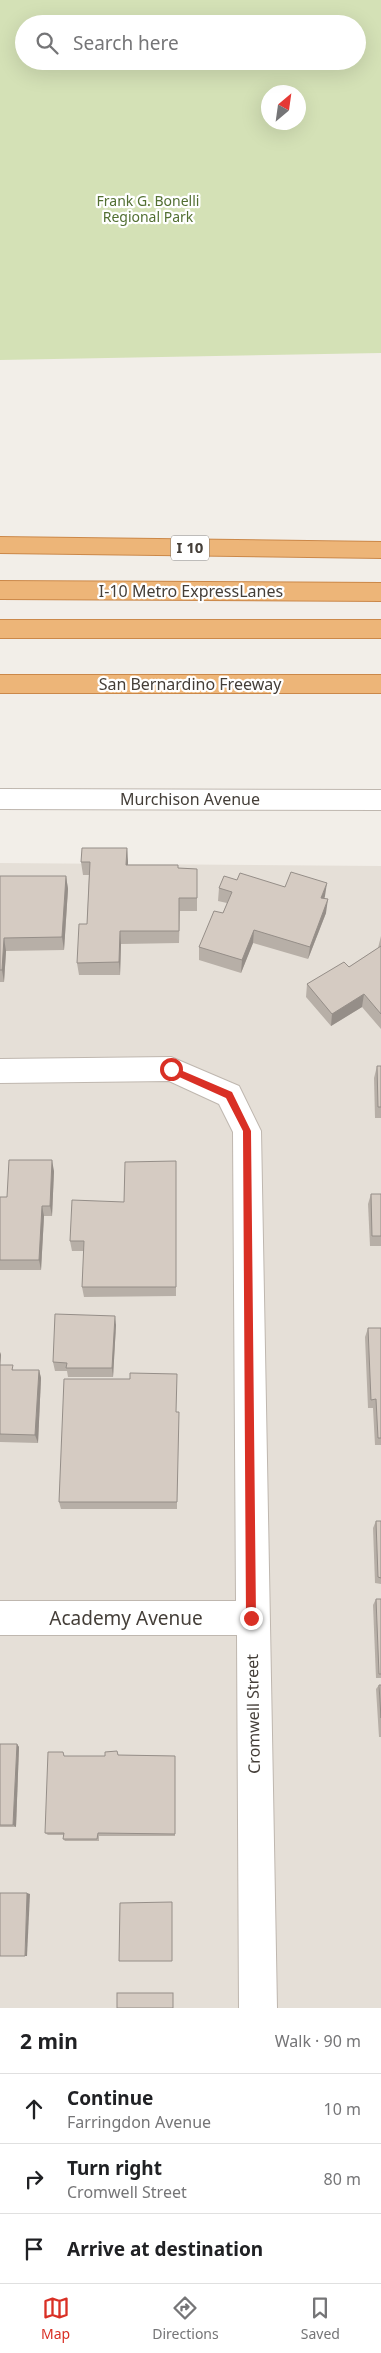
<!DOCTYPE html>
<html lang="en">
<head>
<meta charset="utf-8">
<style>
  body { margin:0; font-family:"Noto Sans",sans-serif; background:#f2f2f2; color:#202124 }
  .compass { position:absolute; left:261px; top:85px; width:45px; height:45px; border-radius:50%; background:#fff; box-shadow:0 5px 20px #0002; rotate:29deg }
  .stop { position:absolute; width:15px; height:15px; margin:-11px; border:4px solid #d93025; border-radius:50%; background:#fff }
  .stop.end { background:#d93025; border-color:#fff; box-shadow:0 1px 5px #0008 }
  .list { margin:0; padding:0; list-style:none }
  h2 { display:flex; justify-content:space-between; align-items:center; height:65px; margin:0; padding:0 20px; font-size:21px }
  h2 small { font-size:16px; font-weight:400; color:#757577 }
  .list li { display:grid; grid-template-columns:32px 1fr auto; gap:15px; align-items:center; box-sizing:border-box; height:70px; padding:0 20px; border-top:1px solid #e0e0e0 }
  .list b { display:block; font-size:19px; white-space:nowrap }
  .list p { margin:0; font-size:16px; white-space:nowrap; color:#757577 }
  .list em { font-size:16px; font-style:normal; color:#757577 }
  .icon { flex:none; width:28px; height:28px; fill:none; stroke:currentColor; stroke-width:2; stroke-linecap:round; stroke-linejoin:round }
  .map { position:relative; flex:none; width:381px; height:2008px; overflow:hidden }
  .search { position:absolute; background:#fff; box-shadow:0 5px 20px #0002; left:15px; right:15px; top:15px; height:55px; display:flex; align-items:center; gap:12px; box-sizing:border-box; padding:0 18px; border-radius:28px; color:#757577; font-size:19px }
  .sheet { height:275px; background:#fff }
  nav { display:flex; justify-content:space-around; align-items:center; box-sizing:border-box; height:70px; border-top:1px solid #e0e0e0; background:#fff; font-size:14px; color:#757577 }
  nav a { display:grid; justify-items:center; gap:2px }
  nav .on { color:#d93025 }
  .map>svg:first-child { display:block }
  .residential { fill:#e5dfd7 }
  .green { fill:#d4e1b6; fill-rule:evenodd }
  .lines { fill:none; stroke-linecap:round; stroke-linejoin:round }
  .minor-casing { stroke:#bfb7af; stroke-width:2 }
  .highway-casing { stroke:#cb8849; stroke-width:2 }
  .minor { fill:#fff; fill-rule:evenodd }
  .highway { fill:#edb578; fill-rule:evenodd }
  .wall { fill:#b7afa7 }
  .shaded-wall { fill:#958e88 }
  .building { fill:#d5cbc2; stroke:#958e88 }
  .route { fill:#d93025 }
  .labels { text-anchor:middle; stroke-width:4.5; stroke-linejoin:round; paint-order:stroke }
  .far-park-label { font-size:14px; fill:#526f32; stroke:#fff }
  .shield { fill:#fff; stroke:#7c7874; stroke-width:1 }
  .shield-label { font-size:15px; font-weight:bold; fill:#443e38 }
  .street-label { font-size:16px; fill:#443e38; stroke:#fff }
  .near-street-label { font-size:19px; fill:#443e38; stroke:#fff }
</style>
</head>
<body>
<div class="map">
<svg width="381" height="2008" viewBox="0 0 381 2008">
  <rect width="100%" height="100%" fill="#f2eee8"/>
  <!-- residential -->
  <path class="residential" d="M0,863L381,866V2008H0Z"/>
  <!-- green -->
  <path class="green" d="M0,0H381V353L0,360ZM24,24H357V61H24ZM268,92H298V122H268Z"/>
  <g class="lines">
    <defs>
      <g id="minor">
        <path d="M0,789L381,790V810L0,809Z"/>
        <path d="M171,1057L239,1086L261,1131L277,2008H239L237,1635H0V1601H236L233,1132L219,1104L169,1081L0,1083V1059Z"/>
      </g>
      <g id="highway">
        <path d="M0,537L381,542V558L0,553Z"/>
        <path d="M0,581L381,583V601L0,599Z"/>
        <rect x="0" y="620" width="381" height="18"/>
        <rect x="0" y="675" width="381" height="18"/>
      </g>
    </defs>
    <!-- minor casing -->
    <use href="#minor" class="minor-casing"/>
    <!-- highway casing -->
    <use href="#highway" class="highway-casing"/>
    <!-- minor -->
    <use href="#minor" class="minor"/>
    <!-- highway -->
    <use href="#highway" class="highway"/>
  </g>
  <!-- wall -->
  <g class="wall">
    <path d="M127,848L128,865L197,869V911H180L179,943L121,944L120,975H79L77,963L87,924L89,875H83L81,862Z"/>
    <path d="M0,876H66L68,889L64,950L6,951L4,982H0Z"/>
    <path d="M237,880L285,887L325,896L324,899L326,913L308,959L253,943L241,973L199,960V947L223,913L227,903L218,901L219,888Z"/>
    <path d="M381,936V1029L362,1007L331,1026L306,997L307,984L349,967L378,948Z"/>
    <path d="M377,1066H381V1118H375L374,1078Z"/>
    <path d="M176,1161V1296L84,1297L82,1287L84,1251H72L70,1241L124,1202Z"/>
    <path d="M54,1171L52,1216H44L41,1270H0V1197H7Z"/>
    <path d="M371,1194H381V1246H370L368,1204Z"/>
    <path d="M116,1325L113,1377H68L67,1371H55L53,1362Z"/>
    <path d="M368,1328H381V1445H375L373,1408H368L365,1337Z"/>
    <path d="M0,1352L1,1355L0,1365L14,1370H39L41,1378L38,1443L0,1442Z"/>
    <path d="M177,1412V1509H61L59,1502Z"/>
    <path d="M376,1521H381V1584L375,1583L373,1528Z"/>
    <path d="M376,1599H381V1678H376L373,1605Z"/>
    <path d="M379,1685H381V1737H379L376,1689Z"/>
    <path d="M0,1744H17L19,1747L16,1827H0Z"/>
    <path d="M118,1755L175,1756V1836H99V1841H65L63,1839V1835H48L45,1833Z"/>
  </g>
  <!-- shaded-wall -->
  <g class="shaded-wall">
    <path d="M127,848L128,862L127,879L126,865Z"/>
    <path d="M66,876L68,889L64,950L62,937Z"/>
    <path d="M327,883L325,896L320,911L321,898Z"/>
    <path d="M328,899L326,913L308,959L310,947Z"/>
    <path d="M254,930L253,943L241,973L242,960Z"/>
    <path d="M120,931L121,944L120,975L119,962Z"/>
    <path d="M4,938L6,951L4,982L2,970Z"/>
    <path d="M364,994L362,1007L331,1026L332,1014Z"/>
    <path d="M52,1160L54,1171L52,1216L50,1206Z"/>
    <path d="M42,1206L44,1216L41,1270L39,1260Z"/>
    <path d="M115,1316L116,1325L113,1377L112,1368Z"/>
    <path d="M0,1352L1,1355L0,1372Z"/>
    <path d="M39,1370L41,1378L38,1443L35,1435Z"/>
    <path d="M17,1744L19,1747L16,1827L13,1825Z"/>
    <path d="M27,1893L30,1894L27,1956H25Z"/>
  </g>
  <!-- building -->
  <g class="building">
    <path d="M82,848H127L126,865H178V868L197,869V898H179V931H120L119,962L77,963L79,924H87L90,862H81Z"/>
    <path d="M291,872L327,883L321,898L328,899L310,947L254,930L242,960L199,947L214,911L223,913L232,892L219,888L224,876L237,880L240,873L285,887Z"/>
    <path d="M0,876H66L62,937L4,938L2,970H0Z"/>
    <path d="M381,946V1014L364,994L332,1014L307,984L344,962L349,967Z"/>
    <path d="M377,1066H381V1107H378Z"/>
    <path d="M9,1160H52L50,1206H42L39,1260H0V1197H7Z"/>
    <path d="M176,1161V1287H82L84,1241H70L72,1200L124,1202L125,1162Z"/>
    <path d="M371,1194H381V1236H372Z"/>
    <path d="M55,1314L115,1316L112,1368H66L67,1363L53,1362Z"/>
    <path d="M368,1328H381V1438H378L376,1399L371,1400Z"/>
    <path d="M0,1365H13L12,1370H39L35,1435L0,1434Z"/>
    <path d="M130,1373L177,1374L176,1412H179L177,1502H59L64,1379H130Z"/>
    <path d="M376,1521H381V1578L378,1577Z"/>
    <path d="M376,1599H381V1674H379Z"/>
    <path d="M379,1685H381V1718Z"/>
    <path d="M0,1744H17L13,1825H0Z"/>
    <path d="M117,1751L118,1755L175,1756V1834L98,1833L97,1839H63L64,1833H45L48,1752H63L64,1756H105V1752Z"/>
    <path d="M0,1893H27L25,1956H0Z"/>
    <path d="M172,1902V1961H119L120,1903Z"/>
    <rect x="117" y="1993" width="56" height="15"/>
  </g>
  <!-- route -->
  <path class="route" d="M171,1066L232,1092L251,1131L256,1618L251,1622L246,1618L243,1131L226,1098L168,1072V1067Z"/>
  <g class="labels">
    <!-- far-park labels -->
    <g class="far-park-label">
      <text x="148" y="206">Frank G. Bonelli<tspan x="148" dy="16">Regional Park</tspan></text>
    </g>
    <!-- shield labels -->
    <rect class="shield" x="171" y="535.5" width="38" height="25" rx="4"/>
    <g class="shield-label">
      <text x="190" y="553">I 10</text>
    </g>
    <!-- street labels -->
    <g class="street-label">
      <text x="191" y="597">I-10 Metro ExpressLanes</text>
      <text x="190" y="690">San Bernardino Freeway</text>
      <text x="190" y="805">Murchison Avenue</text>
      <text transform="translate(253 1714) rotate(-91)" y="6">Cromwell Street</text>
    </g>
    <!-- near-street labels -->
    <g class="near-street-label">
      <text x="126" y="1625">Academy Avenue</text>
    </g>
  </g>
</svg>
<svg class="compass" viewBox="-18 -18 36 36"><path d="M0-13l5 13h-10z" fill="#e53935"/><path d="M0 13l5-13h-10z" fill="#757577"/></svg>
<div class="stop" style="left:171px;top:1069px"></div>
<div class="stop end" style="left:251px;top:1618px"></div>
<div class="search"><svg class="icon" aria-label="search" viewBox="0 0 24 24"><circle cx="10" cy="10" r="6"/><path d="M15 15l6 6"/></svg>Search here</div>
</div>
<section class="sheet">
<h2>2 min<small>Walk · 90 m</small></h2>
<ul class="list">
<li><svg class="icon" aria-label="ahead" viewBox="0 0 24 24"><path d="M12 20V5M6 11l6-6 6 6"/></svg><div><b>Continue</b><p>Farringdon Avenue</p></div><em>10 m</em></li>
<li><svg class="icon" aria-label="right" viewBox="0 0 24 24"><path d="M7 20v-9h11M14 6l5 5-5 5"/></svg><div><b>Turn right</b><p>Cromwell Street</p></div><em>80 m</em></li>
<li><svg class="icon" aria-label="arrive" viewBox="0 0 24 24"><path d="M6 21V4h12l-3 4 3 4H6"/></svg><div><b>Arrive at destination</b></div></li>
</ul>
</section>
<nav>
<a class="on"><svg class="icon" aria-label="map" viewBox="0 0 24 24"><path d="M3 6l6-2 6 2 6-2v14l-6 2-6-2-6 2zM9 4v14M15 6v14"/></svg>Map</a>
<a><svg class="icon" aria-label="directions" viewBox="0 0 24 24"><path d="M12 3l9 9-9 9-9-9zM9 14v-3h6M13 9l2 2-2 2"/></svg>Directions</a>
<a><svg class="icon" aria-label="saved" viewBox="0 0 24 24"><path d="M7 4h10v16l-5-4-5 4z"/></svg>Saved</a>
</nav>
</body>
</html>
